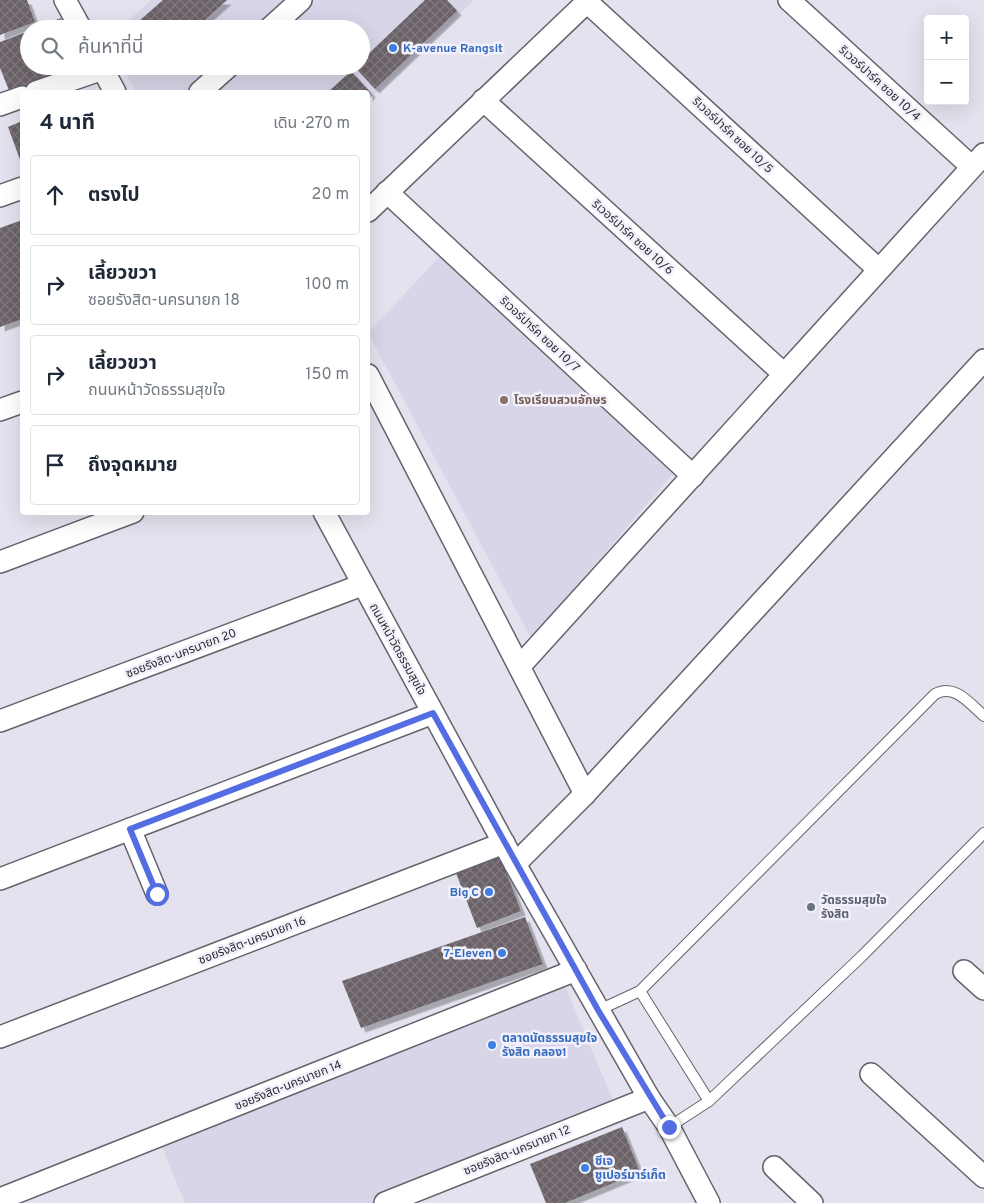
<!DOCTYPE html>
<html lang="th">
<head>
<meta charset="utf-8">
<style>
  body { margin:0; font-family:Overpass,"Noto Sans Thai",sans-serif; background:#f2f2f3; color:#1f2937 }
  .controls { position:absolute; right:15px; top:15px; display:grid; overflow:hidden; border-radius:5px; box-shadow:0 5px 20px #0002 }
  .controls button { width:45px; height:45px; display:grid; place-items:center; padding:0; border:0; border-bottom:1px solid #e0e1e3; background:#fff; color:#1f2937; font:25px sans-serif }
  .stop { position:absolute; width:15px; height:15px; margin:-11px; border:4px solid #546de3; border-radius:50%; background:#fff }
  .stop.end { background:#546de3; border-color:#fff; box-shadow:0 1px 5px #0008 }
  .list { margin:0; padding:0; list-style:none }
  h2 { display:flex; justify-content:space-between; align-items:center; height:65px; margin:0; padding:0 20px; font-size:21px }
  h2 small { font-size:16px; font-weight:400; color:#747a83 }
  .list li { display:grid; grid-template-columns:32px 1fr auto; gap:15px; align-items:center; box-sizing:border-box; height:80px; margin:0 10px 10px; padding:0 10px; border:1px solid #e0e1e3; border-radius:5px }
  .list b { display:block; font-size:19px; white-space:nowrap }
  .list p { margin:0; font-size:16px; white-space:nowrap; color:#747a83 }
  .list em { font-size:16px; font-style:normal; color:#747a83 }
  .icon { flex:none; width:28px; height:28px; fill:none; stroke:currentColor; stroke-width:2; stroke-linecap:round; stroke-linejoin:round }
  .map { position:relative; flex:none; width:984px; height:1203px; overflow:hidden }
  .search { position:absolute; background:#fff; box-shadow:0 5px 20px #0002; left:20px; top:20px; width:350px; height:55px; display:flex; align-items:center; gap:12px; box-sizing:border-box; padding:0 18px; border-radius:28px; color:#747a83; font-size:19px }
  .panel { position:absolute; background:#fff; box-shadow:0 5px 20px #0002; left:20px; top:90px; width:350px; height:425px; border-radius:5px }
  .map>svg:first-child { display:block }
  .built { fill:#d7d5e7 }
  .building { fill:url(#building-cross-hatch); filter:url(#shadow) }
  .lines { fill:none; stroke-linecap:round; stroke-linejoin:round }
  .lane-casing { stroke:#64646d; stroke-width:12 }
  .street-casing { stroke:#64646d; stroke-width:24 }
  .lane { stroke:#fff; stroke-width:10 }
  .street { stroke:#fff; stroke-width:21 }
  .route { stroke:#546de3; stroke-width:6 }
  .shop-dot { fill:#3f7fe0; stroke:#f1f0fb; stroke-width:2 }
  .education-dot { fill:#8d6e63; stroke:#f1f0fb; stroke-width:2 }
  .worship-dot { fill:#6b7280; stroke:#f1f0fb; stroke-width:2 }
  .labels { text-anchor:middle; stroke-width:5; stroke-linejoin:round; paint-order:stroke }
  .shop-label { font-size:12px; font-weight:bold; fill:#366cbe; stroke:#f1f0fb; text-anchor:start }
  .street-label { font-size:12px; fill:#2c2c30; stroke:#f1f0fb }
  .education-label { font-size:12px; font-weight:bold; fill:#785e54; stroke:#f1f0fb; text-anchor:start }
  .worship-label { font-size:12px; font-weight:bold; fill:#5b616d; stroke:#f1f0fb; text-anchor:start }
</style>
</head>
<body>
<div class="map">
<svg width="984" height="1203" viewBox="0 0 984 1203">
  <defs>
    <pattern id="building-cross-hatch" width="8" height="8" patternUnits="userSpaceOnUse" patternTransform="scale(1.25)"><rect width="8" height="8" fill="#6b6268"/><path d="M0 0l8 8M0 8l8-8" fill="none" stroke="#807a7e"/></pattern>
    <filter id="shadow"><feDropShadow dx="4.5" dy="4.5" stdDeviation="0" flood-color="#0004"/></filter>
  </defs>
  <rect width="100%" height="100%" fill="#e3e2ee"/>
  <!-- built -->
  <g class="built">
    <path d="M151,0H474L368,101V92H136L122,66H361V29H119Z"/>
    <path d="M442,254L678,468L531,638L368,333Z"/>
    <path d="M562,979L617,1110L385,1203H185L158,1137Z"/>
  </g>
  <!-- building -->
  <g class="building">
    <path d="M0,0H27L35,22L0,35Z"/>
    <path d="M163,0H227L195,29H130Z"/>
    <path d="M425,0H447L457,11L375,89L354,66H361V61Z"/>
    <path d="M61,18L65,29H34Z"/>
    <path d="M29,31V66H78L10,93L0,68V42Z"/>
    <path d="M351,71L371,93L368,97V92H328Z"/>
    <path d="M22,121V165L8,127Z"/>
    <path d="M22,220V319L0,327V228Z"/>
    <path d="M500,856L521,911L477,928L456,873Z"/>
    <path d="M525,917L543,964L361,1028L342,981Z"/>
    <path d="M622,1127L640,1172L565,1203H546L530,1164Z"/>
  </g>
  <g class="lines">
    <defs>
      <g id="lane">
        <path d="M640,991L709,1101"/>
        <path d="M599,1010L640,991L935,694C955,683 970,704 984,716"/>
        <path d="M669,1127L709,1101L862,956L984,833"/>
      </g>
      <g id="street">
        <path d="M65,0L81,29"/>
        <path d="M789,0L972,167"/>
        <path d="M587,2L878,269"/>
        <path d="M269,29L301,0"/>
        <path d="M101,66L115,92"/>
        <path d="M36,92L103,69"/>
        <path d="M200,92L229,66"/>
        <path d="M483,100L784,374"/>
        <path d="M0,105L22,97"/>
        <path d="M387,192L693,476"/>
        <path d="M0,196L22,188"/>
        <path d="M368,211L589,0"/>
        <path d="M368,375L585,794"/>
        <path d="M0,410L22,402"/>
        <path d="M324,512L515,864L649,1098L669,1127L709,1203"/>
        <path d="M0,562L133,512"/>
        <path d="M520,666L984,154"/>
        <path d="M0,721L362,585"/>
        <path d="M130,829L157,894"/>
        <path d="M515,864L585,794L984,360"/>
        <path d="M0,879L433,713"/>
        <path d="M964,971L984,989"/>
        <path d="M0,1037L504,843"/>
        <path d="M871,1074L984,1177"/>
        <path d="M774,1167L812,1203"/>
        <path d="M0,1199L576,970"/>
        <path d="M385,1203L649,1098"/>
      </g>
    </defs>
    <!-- lane casing -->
    <use href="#lane" class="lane-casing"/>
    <!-- street casing -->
    <use href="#street" class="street-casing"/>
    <!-- lane -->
    <use href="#lane" class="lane"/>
    <!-- street -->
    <use href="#street" class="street"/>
  </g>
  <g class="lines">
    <!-- route -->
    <path class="route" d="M157,894L130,829L433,713L598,1010L669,1127"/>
  </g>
  <!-- markers -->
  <g class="shop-dot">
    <circle cx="393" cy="48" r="5"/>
    <circle cx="489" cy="892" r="5"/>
    <circle cx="502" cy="953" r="5"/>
    <circle cx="492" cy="1045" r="5"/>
    <circle cx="585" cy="1168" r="5"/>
  </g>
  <circle class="education-dot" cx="504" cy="400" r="5"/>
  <circle class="worship-dot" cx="811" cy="907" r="5"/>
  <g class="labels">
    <!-- shop labels -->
    <g class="shop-label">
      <text x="403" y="52">K-avenue Rangsit</text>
      <text x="479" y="896" text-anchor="end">Big C</text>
      <text x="492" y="957" text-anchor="end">7-Eleven</text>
      <text x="502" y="1042">ตลาดนัดธรรมสุขใจ<tspan x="502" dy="14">รังสิต คลอง1</tspan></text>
      <text x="595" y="1165">ซีเจ<tspan x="595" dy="14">ซูเปอร์มาร์เก็ต</tspan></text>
    </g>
    <!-- street labels -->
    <g class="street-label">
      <text transform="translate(880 83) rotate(42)" y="4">ริเวอร์ปาร์ค ซอย 10/4</text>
      <text transform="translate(733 135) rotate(43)" y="4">ริเวอร์ปาร์ค ซอย 10/5</text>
      <text transform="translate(633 237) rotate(42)" y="4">ริเวอร์ปาร์ค ซอย 10/6</text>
      <text transform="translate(540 334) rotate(43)" y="4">ริเวอร์ปาร์ค ซอย 10/7</text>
      <text transform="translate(398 649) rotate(61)" y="4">ถนนหน้าวัดธรรมสุขใจ</text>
      <text transform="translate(181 653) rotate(-21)" y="4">ซอยรังสิต-นครนายก 20</text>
      <text transform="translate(252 940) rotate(-21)" y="4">ซอยรังสิต-นครนายก 16</text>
      <text transform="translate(288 1085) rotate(-22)" y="4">ซอยรังสิต-นครนายก 14</text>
      <text transform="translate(517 1150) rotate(-22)" y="4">ซอยรังสิต-นครนายก 12</text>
    </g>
    <!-- education labels -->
    <g class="education-label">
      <text x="514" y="404">โรงเรียนสวนอักษร</text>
    </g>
    <!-- worship labels -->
    <g class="worship-label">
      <text x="821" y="904">วัดธรรมสุขใจ<tspan x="821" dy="14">รังสิต</tspan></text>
    </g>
  </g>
</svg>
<div class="controls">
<button>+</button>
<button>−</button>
</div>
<div class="stop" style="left:157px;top:894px"></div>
<div class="stop end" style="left:669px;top:1127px"></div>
<div class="search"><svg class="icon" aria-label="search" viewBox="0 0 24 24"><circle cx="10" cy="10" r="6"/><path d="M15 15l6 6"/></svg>ค้นหาที่นี่</div>
<section class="panel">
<h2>4 นาที<small>เดิน · 270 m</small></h2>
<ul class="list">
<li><svg class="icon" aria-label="ahead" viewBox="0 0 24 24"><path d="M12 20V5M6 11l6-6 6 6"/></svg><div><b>ตรงไป</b></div><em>20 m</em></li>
<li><svg class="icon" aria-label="right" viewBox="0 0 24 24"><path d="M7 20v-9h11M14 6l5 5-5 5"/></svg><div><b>เลี้ยวขวา</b><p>ซอยรังสิต-นครนายก 18</p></div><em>100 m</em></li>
<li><svg class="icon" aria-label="right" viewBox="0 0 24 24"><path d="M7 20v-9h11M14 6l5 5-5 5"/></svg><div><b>เลี้ยวขวา</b><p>ถนนหน้าวัดธรรมสุขใจ</p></div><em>150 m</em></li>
<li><svg class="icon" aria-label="arrive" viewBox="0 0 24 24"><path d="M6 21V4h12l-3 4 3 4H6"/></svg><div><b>ถึงจุดหมาย</b></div></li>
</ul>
</section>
</div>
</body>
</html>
